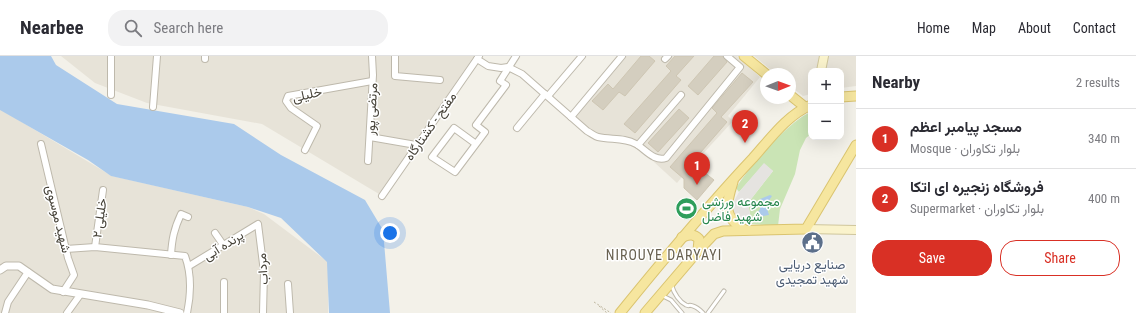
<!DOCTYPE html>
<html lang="en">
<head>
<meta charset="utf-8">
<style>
  body { margin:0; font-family:"Roboto Condensed",Vazirmatn,sans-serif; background:#f2f2f3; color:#2b2b33 }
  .controls { position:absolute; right:12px; top:12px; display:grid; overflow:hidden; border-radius:8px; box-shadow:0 4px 16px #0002 }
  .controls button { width:36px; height:36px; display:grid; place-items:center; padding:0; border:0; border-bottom:1px solid #e1e1e2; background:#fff; color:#2b2b33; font:20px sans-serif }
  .compass { position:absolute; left:760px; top:12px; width:36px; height:36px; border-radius:50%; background:#fff; box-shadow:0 4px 16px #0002; rotate:89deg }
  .you { position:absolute; left:390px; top:177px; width:14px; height:14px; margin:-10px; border:3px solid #fff; border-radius:50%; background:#1a73e8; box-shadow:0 0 0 6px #1a73e833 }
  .badge { display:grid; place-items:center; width:26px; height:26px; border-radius:50%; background:#d93025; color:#fff; font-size:13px; font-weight:700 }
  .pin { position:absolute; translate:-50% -33px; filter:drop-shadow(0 1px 2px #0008) }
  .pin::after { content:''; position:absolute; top:21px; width:14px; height:12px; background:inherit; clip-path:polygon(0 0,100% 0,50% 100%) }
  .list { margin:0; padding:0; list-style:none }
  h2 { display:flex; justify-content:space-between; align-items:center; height:52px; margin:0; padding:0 16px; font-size:17px }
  h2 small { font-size:13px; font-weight:400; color:#7c7c81 }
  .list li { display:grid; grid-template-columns:26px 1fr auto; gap:12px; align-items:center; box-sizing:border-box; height:60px; padding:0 16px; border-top:1px solid #e1e1e2 }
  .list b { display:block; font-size:15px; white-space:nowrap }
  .list p { margin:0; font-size:13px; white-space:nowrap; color:#7c7c81 }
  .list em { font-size:13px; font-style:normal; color:#7c7c81 }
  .actions { display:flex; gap:8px; padding:12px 16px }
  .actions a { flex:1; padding:9px 0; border:1px solid #d93025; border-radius:16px; text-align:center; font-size:14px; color:#d93025 }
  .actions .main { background:#d93025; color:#fff }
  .icon { flex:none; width:22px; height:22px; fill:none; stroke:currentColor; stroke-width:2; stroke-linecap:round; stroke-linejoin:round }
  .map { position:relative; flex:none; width:856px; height:257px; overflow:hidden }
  header { display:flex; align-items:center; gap:24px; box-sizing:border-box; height:56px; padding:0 20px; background:#fff; border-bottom:1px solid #e1e1e2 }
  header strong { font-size:19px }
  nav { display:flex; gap:22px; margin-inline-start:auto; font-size:14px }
  .search { width:280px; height:36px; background:#f2f2f3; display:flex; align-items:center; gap:10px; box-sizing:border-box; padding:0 14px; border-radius:16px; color:#7c7c81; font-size:15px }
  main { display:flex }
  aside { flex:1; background:#fff }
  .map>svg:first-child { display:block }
  .residential { fill:#e7e3d8 }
  .green { fill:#cae4b5 }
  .parking { fill:#e5e3e0 }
  .water { fill:#abcaeb }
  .building { fill:#d4cebf; stroke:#cec6b3 }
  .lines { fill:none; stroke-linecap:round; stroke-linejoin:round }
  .service-casing { stroke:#beb9ac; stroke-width:5 }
  .minor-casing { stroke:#beb9ac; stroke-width:8 }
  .tertiary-casing { stroke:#beb9ac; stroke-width:9 }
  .secondary-casing { stroke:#cfc69c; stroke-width:10 }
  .primary-casing { stroke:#dac470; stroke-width:11 }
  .path { stroke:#beb69f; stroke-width:1; stroke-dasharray:2 2; stroke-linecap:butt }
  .service { stroke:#fff; stroke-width:3 }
  .minor { stroke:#fff; stroke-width:6 }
  .tertiary { stroke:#fff; stroke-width:7 }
  .secondary { stroke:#faf3cc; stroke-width:8 }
  .primary { stroke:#f6e69f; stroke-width:9 }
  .labels { text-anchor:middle; stroke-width:3; stroke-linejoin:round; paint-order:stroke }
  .street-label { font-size:13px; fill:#464238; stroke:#fff }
  .leisure-label { font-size:13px; fill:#27864d; stroke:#fff; text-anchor:start }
  .service-label { font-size:13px; fill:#4e5e75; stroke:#fff }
  .neighbourhood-label { font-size:14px; letter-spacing:1px; fill:#686150; stroke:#fff }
</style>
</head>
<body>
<header>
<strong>Nearbee</strong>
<div class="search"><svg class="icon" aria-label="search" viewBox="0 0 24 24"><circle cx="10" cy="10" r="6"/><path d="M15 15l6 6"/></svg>Search here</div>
<nav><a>Home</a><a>Map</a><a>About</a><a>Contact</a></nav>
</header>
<main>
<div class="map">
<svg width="856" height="257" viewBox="0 0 856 257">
  <rect width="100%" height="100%" fill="#f3f1e9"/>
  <!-- residential -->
  <g class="residential">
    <path d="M61,0H474L379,138L262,68L147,47L95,27Z"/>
    <path d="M619,0H737L760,21L728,60L733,65L699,102L688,113L677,127L642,95L632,88L621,85L591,81L582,75L568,60Z"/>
    <path d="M754,0H856V30L841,32V15H811V38L803,40L790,30V18H776Z"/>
    <path d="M0,53L112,120L248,151L264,158L328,206V257H0Z"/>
  </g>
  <!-- green -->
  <path class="green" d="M811,56V78L806,82L800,94L795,118L780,153L778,170L752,168L748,147L773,115L764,108L739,136L736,132C748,112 790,64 811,56Z"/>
  <!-- parking -->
  <path class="parking" d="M764,107L773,115L748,147L751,164H740L735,161L733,155V147L739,136Z"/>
  <!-- water -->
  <g class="water">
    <path d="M0,0H51L56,9L117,48L234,68L281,99L365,144L383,174L390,257H329L327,206L281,162L248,151L111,120L88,104L0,54Z"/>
    <path d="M770,139L772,140L766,149L769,159L758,161L756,159L760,153V143Z"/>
  </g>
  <!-- building -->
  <g class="building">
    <path d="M641,0H649L655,5L625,40L619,36L603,54L592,45L608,28L613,33Z"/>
    <path d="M675,0H694L676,20L681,24L635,77L624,68L671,15L666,10Z"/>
    <path d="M714,0H723L727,6L698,39L688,30Z"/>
    <path d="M742,17L753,26L721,61L727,66L688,111L700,113L714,124L697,144L684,132V123L670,111L717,57L712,52Z"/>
    <path d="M679,53L689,62L658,96L648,87Z"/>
  </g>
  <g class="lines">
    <defs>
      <g id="service">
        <path d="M671,228C674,237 678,245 686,249C691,251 687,248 693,250C697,251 700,254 703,257"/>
        <path d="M661,239L671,244L682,257"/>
        <path d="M708,257L724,235"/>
      </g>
      <g id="minor">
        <path d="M111,0V39"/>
        <path d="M395,0V20L440,24"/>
        <path d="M205,3V0"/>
        <path d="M477,3L488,10L501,12L508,11L522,18L587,75C591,77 594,80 598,81C611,84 624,81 636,88C645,93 654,106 666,102L740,11L727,0"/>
        <path d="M665,3L668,0"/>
        <path d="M548,40L582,0"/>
        <path d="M153,51L157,0"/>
        <path d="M571,61L622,0"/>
        <path d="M517,72L545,38"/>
        <path d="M370,81L416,89"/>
        <path d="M41,88L68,202L74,219L63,236"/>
        <path d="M476,88L454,72L432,101L455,116L485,76L476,69L506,29L500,25L516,0"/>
        <path d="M638,89L681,39"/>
        <path d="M305,94L317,70L291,52L286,45L288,40L372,25"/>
        <path d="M368,105L373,19L372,0"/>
        <path d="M382,140L479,0"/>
        <path d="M215,177L224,190"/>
        <path d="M95,191L103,134"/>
        <path d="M66,193L95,191L185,200C192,219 191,238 187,257"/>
        <path d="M171,199C172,183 174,173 181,158L188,161"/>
        <path d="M189,210L258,168L264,216L263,257"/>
        <path d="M224,226V257"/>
        <path d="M288,228L290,257"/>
        <path d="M5,257L8,246L28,216"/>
        <path d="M67,257L80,239"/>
      </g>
      <path id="tertiary" d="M0,214L6,210H19L52,233L148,249L180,257"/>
      <g id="secondary">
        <path d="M821,15L824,0"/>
        <path d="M806,173L856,174"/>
      </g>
      <g id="primary">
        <path d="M744,0L766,18"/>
        <path d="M790,39L805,51"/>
        <path d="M841,41L856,40"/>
        <path d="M733,126C726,148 722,161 745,174"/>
        <path d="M682,181C689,179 693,177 699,183L698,195"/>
        <path d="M620,257C663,204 706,152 753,102C770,83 787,59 811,49"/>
        <path d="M645,257L698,195L714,178L723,175L806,173L856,89"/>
      </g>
    </defs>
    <!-- service casing -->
    <use href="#service" class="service-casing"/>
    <!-- minor casing -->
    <use href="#minor" class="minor-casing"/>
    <!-- tertiary casing -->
    <use href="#tertiary" class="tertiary-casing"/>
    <!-- secondary casing -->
    <use href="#secondary" class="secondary-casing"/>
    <!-- primary casing -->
    <use href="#primary" class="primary-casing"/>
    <!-- path -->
    <g class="path">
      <path d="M594,246L611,257"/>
      <path d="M599,250L607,257"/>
    </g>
    <!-- service -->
    <use href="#service" class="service"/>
    <!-- minor -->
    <use href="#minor" class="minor"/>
    <!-- tertiary -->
    <use href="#tertiary" class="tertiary"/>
    <!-- secondary -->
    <use href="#secondary" class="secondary"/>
    <!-- primary -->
    <use href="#primary" class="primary"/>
  </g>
  <!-- icons -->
  <defs>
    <symbol id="stadium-disc" viewBox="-11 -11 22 22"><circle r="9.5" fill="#2e9e5b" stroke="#fff"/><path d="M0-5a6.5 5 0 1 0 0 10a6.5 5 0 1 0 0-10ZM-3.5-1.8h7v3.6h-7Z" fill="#fff"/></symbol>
    <symbol id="civic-disc" viewBox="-11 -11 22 22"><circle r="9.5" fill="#5c6f8a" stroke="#fff"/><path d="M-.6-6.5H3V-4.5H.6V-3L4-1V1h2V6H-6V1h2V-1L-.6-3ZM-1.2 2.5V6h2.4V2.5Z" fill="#fff"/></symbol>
  </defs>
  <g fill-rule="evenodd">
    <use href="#stadium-disc" x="674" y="140" width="25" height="25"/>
    <use href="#civic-disc" x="800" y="174" width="25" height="25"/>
  </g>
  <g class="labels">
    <!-- street labels -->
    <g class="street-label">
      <text transform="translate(307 38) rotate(-13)" y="5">خلیلی</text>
      <text transform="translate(371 53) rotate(-87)" y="5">مرتضی پور</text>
      <text transform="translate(430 70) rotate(-55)" y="5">مفتح - کشتارگاه</text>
      <text transform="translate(99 162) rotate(-82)" y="5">خلیلی ۲</text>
      <text transform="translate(59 163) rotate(76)" y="5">شهید موسوی</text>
      <text transform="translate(223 189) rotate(-32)" y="5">پرنده آبی</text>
      <text transform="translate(262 213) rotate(-94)" y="5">مرداب</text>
    </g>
    <!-- leisure labels -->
    <g class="leisure-label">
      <text x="702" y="150">مجموعه ورزشی<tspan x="702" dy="15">شهید فاضل</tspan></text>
    </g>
    <!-- service labels -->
    <g class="service-label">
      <text x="812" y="213">صنایع دریایی<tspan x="812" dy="15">شهید تمجیدی</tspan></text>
    </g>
    <!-- neighbourhood labels -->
    <g class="neighbourhood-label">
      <text x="664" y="204">NIROUYE DARYAYI</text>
    </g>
  </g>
</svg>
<div class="controls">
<button>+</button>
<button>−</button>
</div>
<svg class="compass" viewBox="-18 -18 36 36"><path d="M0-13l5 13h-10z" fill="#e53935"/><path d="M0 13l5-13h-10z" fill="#7c7c81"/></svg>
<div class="you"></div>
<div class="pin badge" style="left:697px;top:129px">1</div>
<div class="pin badge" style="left:745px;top:87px">2</div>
</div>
<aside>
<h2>Nearby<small>2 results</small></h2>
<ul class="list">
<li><span class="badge">1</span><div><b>مسجد پیامبر اعظم</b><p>Mosque · بلوار تکاوران</p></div><em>340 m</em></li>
<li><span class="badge">2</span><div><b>فروشگاه زنجیره ای اتکا</b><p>Supermarket · بلوار تکاوران</p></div><em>400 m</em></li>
</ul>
<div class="actions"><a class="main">Save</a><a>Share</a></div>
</aside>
</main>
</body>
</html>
